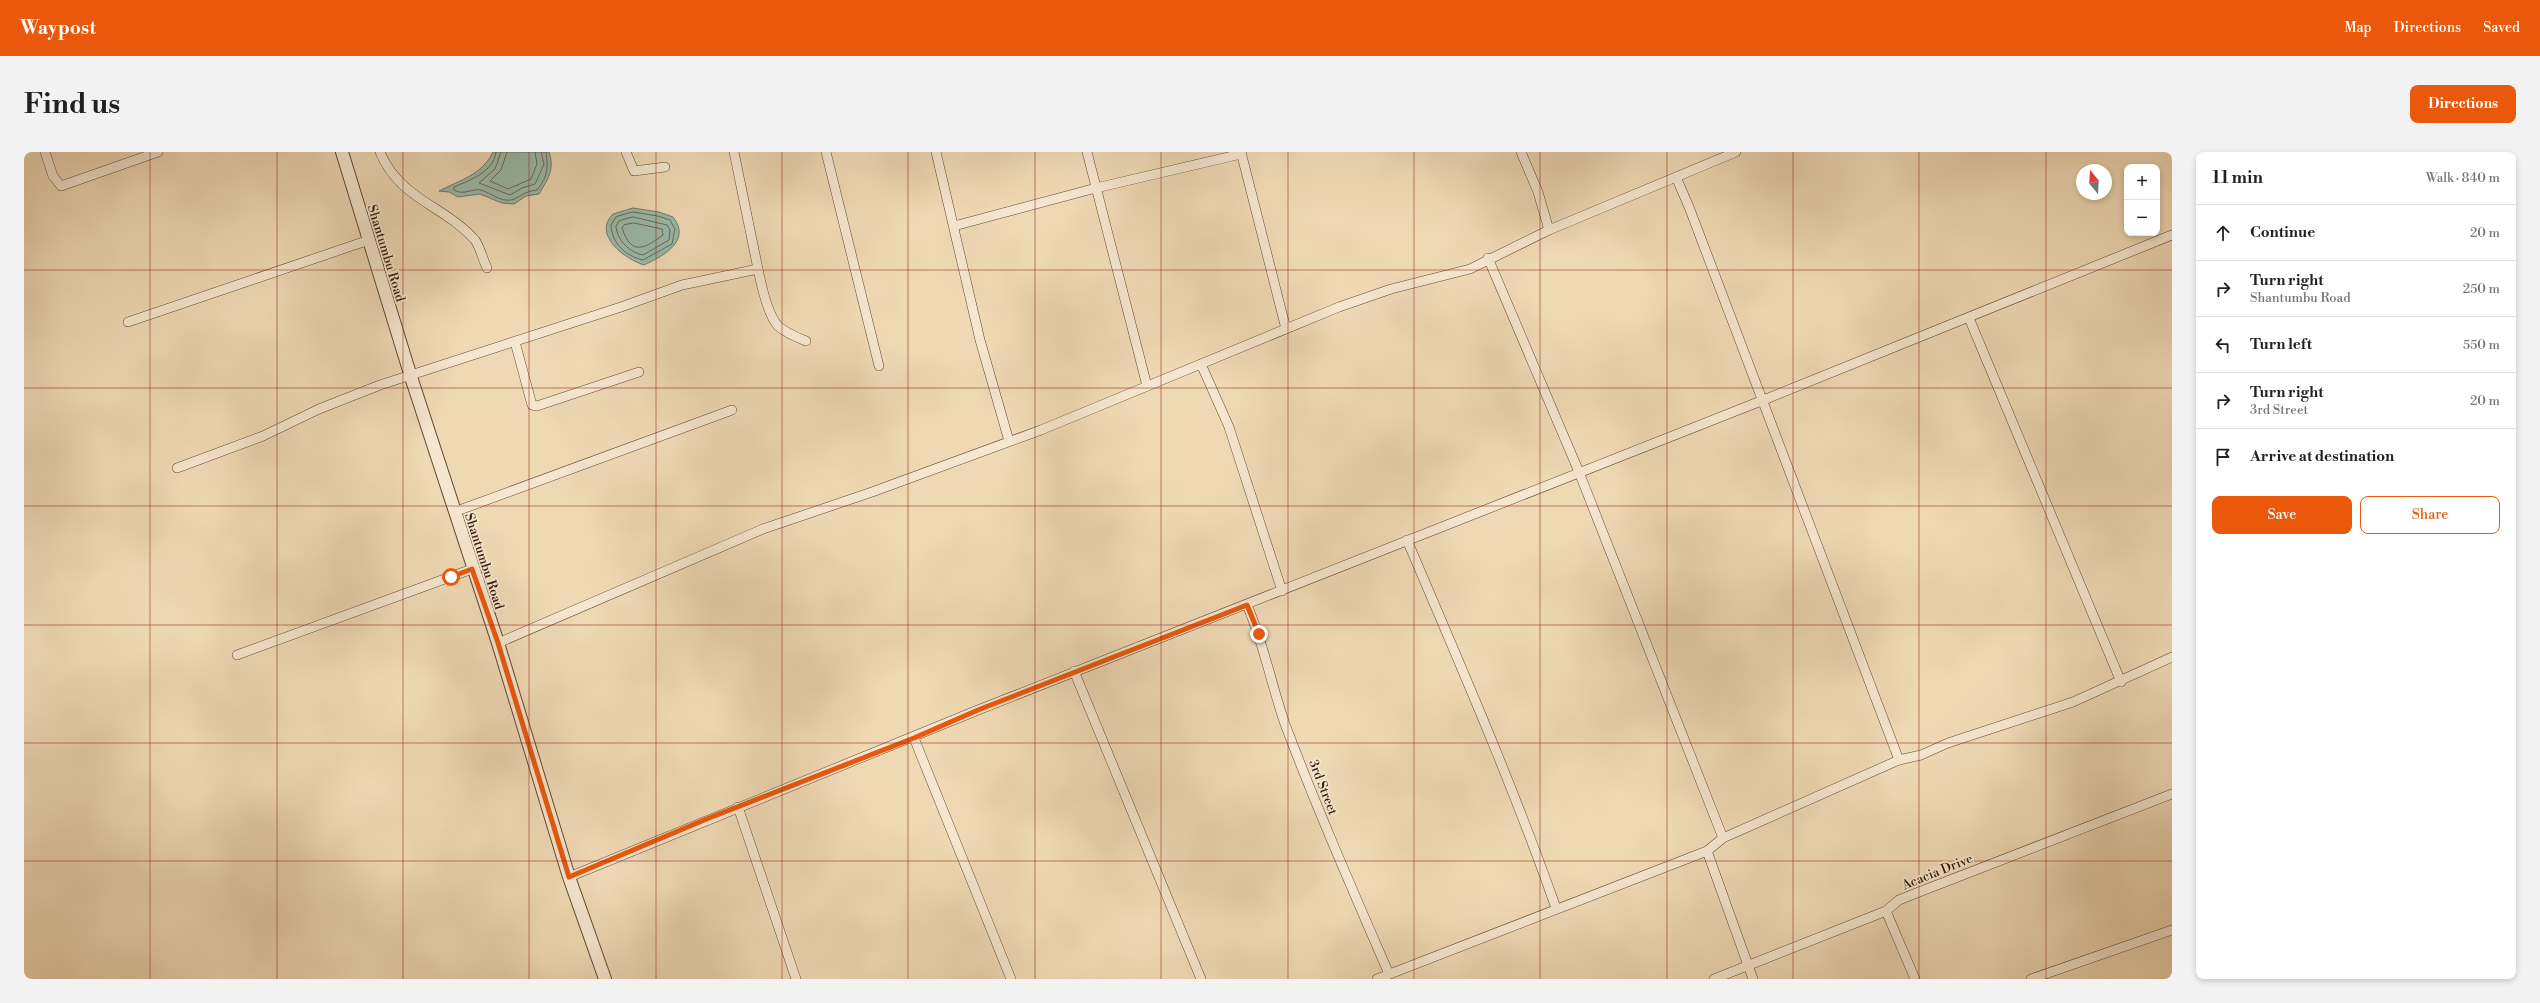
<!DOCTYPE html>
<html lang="en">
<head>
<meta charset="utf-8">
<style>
  body { margin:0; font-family:"Libre Bodoni",serif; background:#f2f2f2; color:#202124 }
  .controls { position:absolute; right:12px; top:12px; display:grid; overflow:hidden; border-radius:8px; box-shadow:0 2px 6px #0003 }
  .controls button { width:36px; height:36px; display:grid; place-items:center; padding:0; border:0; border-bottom:1px solid #e0e0e0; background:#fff; color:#202124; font:20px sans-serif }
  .compass { position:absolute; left:2052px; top:12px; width:36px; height:36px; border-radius:50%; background:#fff; box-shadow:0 2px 6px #0003; rotate:342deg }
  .stop { position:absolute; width:12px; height:12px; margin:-9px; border:3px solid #ea580c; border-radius:50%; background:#fff }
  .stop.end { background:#ea580c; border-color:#fff; box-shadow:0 1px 4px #0008 }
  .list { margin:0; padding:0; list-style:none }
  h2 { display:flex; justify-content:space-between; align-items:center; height:52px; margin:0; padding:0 16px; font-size:17px }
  h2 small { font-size:13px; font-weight:400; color:#757577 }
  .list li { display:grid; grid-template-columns:26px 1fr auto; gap:12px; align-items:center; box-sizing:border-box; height:56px; padding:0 16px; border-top:1px solid #e0e0e0 }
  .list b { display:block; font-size:15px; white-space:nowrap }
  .list p { margin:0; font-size:13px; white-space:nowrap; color:#757577 }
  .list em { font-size:13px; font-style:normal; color:#757577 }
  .actions { display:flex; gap:8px; padding:12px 16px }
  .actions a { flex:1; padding:9px 0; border:1px solid #ea580c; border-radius:8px; text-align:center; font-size:14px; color:#ea580c }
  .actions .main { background:#ea580c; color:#fff }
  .icon { flex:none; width:22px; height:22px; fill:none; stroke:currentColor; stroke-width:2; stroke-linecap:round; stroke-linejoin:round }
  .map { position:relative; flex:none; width:2148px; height:827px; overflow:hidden; border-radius:8px }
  header { display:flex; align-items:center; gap:24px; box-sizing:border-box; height:56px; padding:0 20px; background:#ea580c; color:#fff }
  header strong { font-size:19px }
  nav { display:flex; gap:22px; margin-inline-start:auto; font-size:14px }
  .intro { display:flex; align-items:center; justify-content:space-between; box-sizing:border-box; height:96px; padding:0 24px }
  h1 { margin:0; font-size:28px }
  .button { padding:10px 18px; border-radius:8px; background:#ea580c; color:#fff; font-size:14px; font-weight:700 }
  main { display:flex; gap:24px; padding:0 24px }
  aside { flex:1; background:#fff; border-radius:8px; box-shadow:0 2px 6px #0003 }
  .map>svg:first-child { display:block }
  .water { fill:#9abaaa; stroke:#717968 }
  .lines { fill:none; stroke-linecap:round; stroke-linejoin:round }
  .shore { stroke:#676858; stroke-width:1 }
  .minor-casing { stroke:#634831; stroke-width:10 }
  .tertiary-casing { stroke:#634831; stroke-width:14 }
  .minor { stroke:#f5e6cf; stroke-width:9 }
  .tertiary { stroke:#f5e6cf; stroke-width:12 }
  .route { stroke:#ea580c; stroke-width:5 }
  .grid { fill:none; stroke:#8f2418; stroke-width:1; stroke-opacity:0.55 }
  .labels { text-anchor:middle; stroke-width:3.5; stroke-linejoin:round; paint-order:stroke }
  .street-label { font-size:13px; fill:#341705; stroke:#f5e6cf }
</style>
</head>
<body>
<header>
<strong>Waypost</strong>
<nav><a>Map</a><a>Directions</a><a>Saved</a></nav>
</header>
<div class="intro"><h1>Find us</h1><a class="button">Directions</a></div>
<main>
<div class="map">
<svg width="2148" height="827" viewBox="0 0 2148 827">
  <rect width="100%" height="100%" fill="#efd9b5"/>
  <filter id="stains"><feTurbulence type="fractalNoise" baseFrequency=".005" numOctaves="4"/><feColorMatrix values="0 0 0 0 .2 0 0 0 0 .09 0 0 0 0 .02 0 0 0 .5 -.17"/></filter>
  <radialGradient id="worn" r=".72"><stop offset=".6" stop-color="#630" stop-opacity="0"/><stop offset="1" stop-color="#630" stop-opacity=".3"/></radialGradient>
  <!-- water -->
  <g class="water">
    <path d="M469,0H525C531,17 524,27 515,42L502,44L490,52L478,51L456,42L434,45L425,40L415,39C436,28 458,23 469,0Z"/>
    <path d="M609,56L635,60L649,65C668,89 639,104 620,113C601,107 568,83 589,62Z"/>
  </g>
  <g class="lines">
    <!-- shore -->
    <g class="shore">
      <path d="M472,0C470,20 446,28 430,35V38C440,44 448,36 457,38C467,41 477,50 487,48C494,47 500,39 513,38C524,24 524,17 522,0"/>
      <path d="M477,0L471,17L455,31L486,43L498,36L511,32L520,12L517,0"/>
      <path d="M483,0L477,18L466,29L484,37L507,27L513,12L511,0"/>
      <path d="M609,60L634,64L646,68L651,77L648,92L619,108C602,104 588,92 587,73L592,65Z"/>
      <path d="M609,65L643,73L646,78L645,88L619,103C605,100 593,88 592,74L595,69Z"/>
      <path d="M610,71L638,77L639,83C622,95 608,106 598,76L600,73Z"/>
    </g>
    <defs>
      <g id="minor">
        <path d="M21,0L29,24L37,34L134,0"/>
        <path d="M356,0C375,47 421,54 451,88C456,95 459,108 463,116"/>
        <path d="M602,0L610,19L641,15"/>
        <path d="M710,0L734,117"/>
        <path d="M802,0L855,214"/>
        <path d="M912,0L956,188L985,289"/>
        <path d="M1063,0L1123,234"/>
        <path d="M1217,0L1262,177"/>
        <path d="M1497,0L1514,40L1525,78"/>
        <path d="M930,74L1072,36L1217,2"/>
        <path d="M1464,106L1555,320L1699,686"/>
        <path d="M1945,166L2097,530"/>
        <path d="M104,170L345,88"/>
        <path d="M491,190L508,253L513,254L615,220"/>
        <path d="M1177,212L1205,275L1258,439"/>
        <path d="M153,316L239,284L295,257L356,233L597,155L658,133L734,117C737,132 744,163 754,174C762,181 772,185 782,189"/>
        <path d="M430,360L708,258"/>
        <path d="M1383,388C1435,510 1488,631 1532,756"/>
        <path d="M1223,453C1240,492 1247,532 1261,572C1293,657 1329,739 1365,822"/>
        <path d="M474,491L739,377L848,340L1017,278L1315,155L1367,137L1446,117L1525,78L1712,0"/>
        <path d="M213,503L448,417"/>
        <path d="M1050,519L1177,827"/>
        <path d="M890,586L987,827"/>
        <path d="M1875,608L1897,603L1924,591L2049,550L2148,505"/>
        <path d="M714,655L772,827"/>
        <path d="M1683,699L1729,827"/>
        <path d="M545,725L954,558L1737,249L2148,83"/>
        <path d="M1862,759L1891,827"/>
        <path d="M1353,827L1683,699L1699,686L1875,608L1665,55L1652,25"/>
        <path d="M1690,827L1862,759L1875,748L1895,740L2148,642"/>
        <path d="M2007,827L2148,778"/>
      </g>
      <path id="tertiary" d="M318,0L387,225L474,491L545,725L581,827"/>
    </defs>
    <!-- minor casing -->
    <use href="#minor" class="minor-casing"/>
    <!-- tertiary casing -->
    <use href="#tertiary" class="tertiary-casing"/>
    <!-- minor -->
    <use href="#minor" class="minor"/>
    <!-- tertiary -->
    <use href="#tertiary" class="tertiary"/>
  </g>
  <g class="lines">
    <!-- route -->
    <path class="route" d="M427,425L448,417L474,491L545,725L685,666L890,586L954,558L1223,453L1235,482"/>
  </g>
  <!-- grid -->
  <path class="grid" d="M126,0V827M253,0V827M379,0V827M505,0V827M632,0V827M758,0V827M884,0V827M1011,0V827M1137,0V827M1264,0V827M1390,0V827M1516,0V827M1643,0V827M1769,0V827M1895,0V827M2022,0V827M0,118H2148M0,236H2148M0,354H2148M0,473H2148M0,591H2148M0,709H2148"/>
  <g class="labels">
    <!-- street labels -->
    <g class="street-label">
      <text transform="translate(363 101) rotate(73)" y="5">Shantumbu Road</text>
      <text transform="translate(461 409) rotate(72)" y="5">Shantumbu Road</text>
      <text transform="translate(1300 635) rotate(69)" y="5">3rd Street</text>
      <text transform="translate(1913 719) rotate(-22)" y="5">Acacia Drive</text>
    </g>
  </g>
  <rect width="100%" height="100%" filter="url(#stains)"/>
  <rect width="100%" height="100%" fill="url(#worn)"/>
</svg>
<div class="controls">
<button>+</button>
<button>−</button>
</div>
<svg class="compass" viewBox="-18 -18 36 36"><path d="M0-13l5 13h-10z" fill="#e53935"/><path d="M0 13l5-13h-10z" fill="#757577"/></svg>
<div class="stop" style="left:427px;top:425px"></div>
<div class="stop end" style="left:1235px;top:482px"></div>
</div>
<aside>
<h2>11 min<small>Walk · 840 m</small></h2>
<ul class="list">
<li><svg class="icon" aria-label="ahead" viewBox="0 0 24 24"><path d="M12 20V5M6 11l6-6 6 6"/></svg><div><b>Continue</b></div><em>20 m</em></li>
<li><svg class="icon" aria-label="right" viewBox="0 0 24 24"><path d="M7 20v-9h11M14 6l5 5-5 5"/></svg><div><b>Turn right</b><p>Shantumbu Road</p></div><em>250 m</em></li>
<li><svg class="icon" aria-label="left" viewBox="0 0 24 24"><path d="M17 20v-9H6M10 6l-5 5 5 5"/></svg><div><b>Turn left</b></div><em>550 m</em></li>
<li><svg class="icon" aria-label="right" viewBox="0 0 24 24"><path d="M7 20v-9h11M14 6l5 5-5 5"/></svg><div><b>Turn right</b><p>3rd Street</p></div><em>20 m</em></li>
<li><svg class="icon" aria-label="arrive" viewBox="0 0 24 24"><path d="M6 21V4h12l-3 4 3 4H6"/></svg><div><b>Arrive at destination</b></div></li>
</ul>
<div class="actions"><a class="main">Save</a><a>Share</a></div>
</aside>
</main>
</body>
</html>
